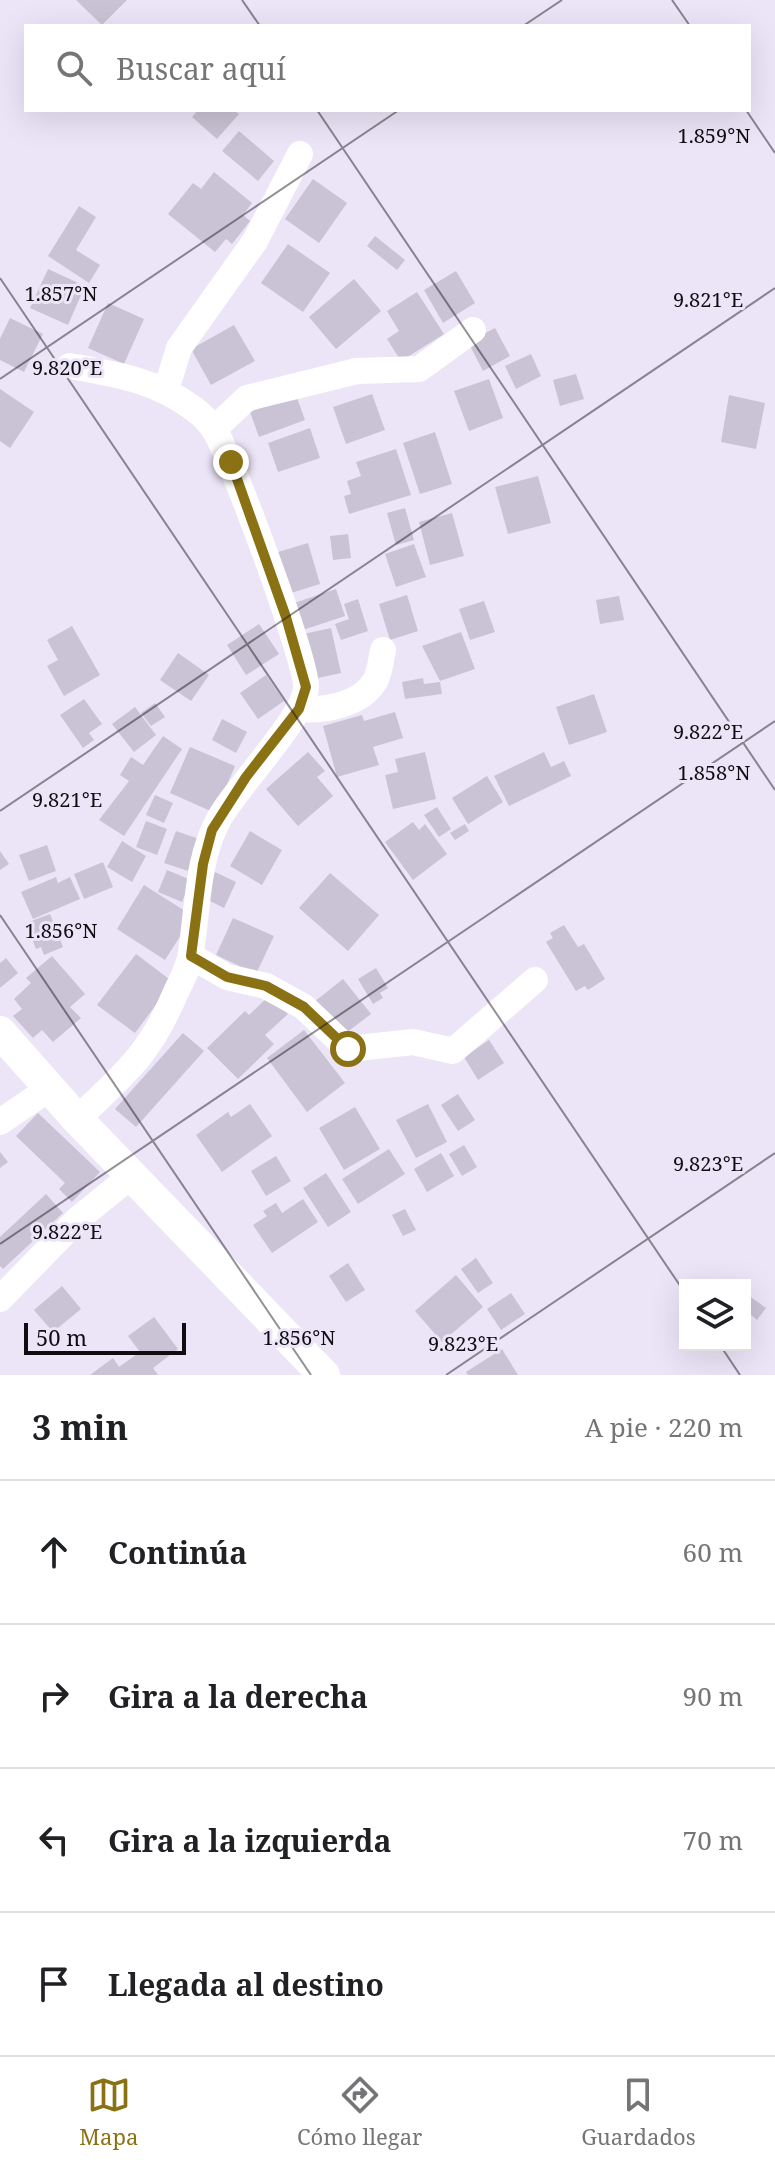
<!DOCTYPE html>
<html lang="es">
<head>
<meta charset="utf-8">
<style>
  body { margin:0; font-family:"Noto Serif",serif; background:#f2f2f2; color:#202124 }
  .controls { position:absolute; right:24px; bottom:24px; display:grid; overflow:hidden; border-radius:0px; box-shadow:0 8px 32px #0002 }
  .controls button { width:72px; height:72px; display:grid; place-items:center; padding:0; border:0; border-bottom:2px solid #e0e0e0; background:#fff; color:#202124; font:40px sans-serif }
  .scale { position:absolute; left:24px; bottom:20px; width:162px; box-sizing:border-box; padding-left:8px; border:4px solid #0f0c12; border-top:0; font-size:22px; line-height:28px; white-space:nowrap; color:#0f0c12; -webkit-text-stroke:6px #ece5f8; paint-order:stroke }
  .stop { position:absolute; width:24px; height:24px; margin:-18px; border:6px solid #8a7214; border-radius:50%; background:#fff }
  .stop.end { background:#8a7214; border-color:#fff; box-shadow:0 2px 8px #0008 }
  .list { margin:0; padding:0; list-style:none }
  h2 { display:flex; justify-content:space-between; align-items:center; height:104px; margin:0; padding:0 32px; font-size:34px }
  h2 small { font-size:26px; font-weight:400; color:#757577 }
  .list li { display:grid; grid-template-columns:52px 1fr auto; gap:24px; align-items:center; box-sizing:border-box; height:144px; padding:0 32px; border-top:2px solid #e0e0e0 }
  .list b { display:block; font-size:30px; white-space:nowrap }
  .list em { font-size:26px; font-style:normal; color:#757577 }
  .icon { flex:none; width:44px; height:44px; fill:none; stroke:currentColor; stroke-width:2; stroke-linecap:round; stroke-linejoin:round }
  .map { position:relative; flex:none; width:775px; height:1375px; overflow:hidden }
  .search { position:absolute; background:#fff; box-shadow:0 8px 32px #0002; left:24px; right:24px; top:24px; height:88px; display:flex; align-items:center; gap:20px; box-sizing:border-box; padding:0 28px; border-radius:0px; color:#757577; font-size:30px }
  .sheet { height:680px; background:#fff }
  nav { display:flex; justify-content:space-around; align-items:center; box-sizing:border-box; height:112px; border-top:2px solid #e0e0e0; background:#fff; font-size:22px; color:#757577 }
  nav a { display:grid; justify-items:center; gap:4px }
  nav .on { color:#8a7214 }
  .map>svg:first-child { display:block }
  .building { fill:#cac3d5 }
  .lines { fill:none; stroke-linecap:round; stroke-linejoin:round }
  .minor { stroke:#fff; stroke-width:26 }
  .major { stroke:#fff; stroke-width:32 }
  .route { stroke:#8a7214; stroke-width:10 }
  .ticks { fill:none; stroke:#0f0c12; stroke-width:2; stroke-opacity:0.45 }
  .ticks-label { font-size:20px; text-anchor:middle; fill:#0f0c12; stroke:#ece5f8; stroke-width:6; stroke-linejoin:round; paint-order:stroke }
</style>
</head>
<body>
<div class="map">
<svg width="775" height="1375" viewBox="0 0 775 1375">
  <rect width="100%" height="100%" fill="#ece5f8"/>
  <!-- building -->
  <g class="building">
    <path d="M76,0H127L102,25Z"/>
    <path d="M198,110H234L239,114L217,139L192,117Z"/>
    <path d="M239,131L274,161L258,181L222,151Z"/>
    <path d="M214,172L252,203L243,215L250,221L232,244L226,239L215,252L168,214L193,183L201,189Z"/>
    <path d="M313,179L347,203L319,243L285,219Z"/>
    <path d="M79,206L96,217L76,250L100,265L89,283L48,256Z"/>
    <path d="M375,236L405,260L397,270L367,246Z"/>
    <path d="M288,244L330,273L303,312L261,283Z"/>
    <path d="M48,269L85,286L68,325L30,308Z"/>
    <path d="M456,271L475,303L443,323L424,290Z"/>
    <path d="M354,279L381,311L336,349L309,317Z"/>
    <path d="M417,292L444,334L401,361L387,339L399,331L387,311Z"/>
    <path d="M108,303L144,319L124,364L88,348Z"/>
    <path d="M10,318L43,334L24,372L0,360V339Z"/>
    <path d="M234,325L255,361L211,385L191,349Z"/>
    <path d="M495,328L510,356L483,371L468,342Z"/>
    <path d="M531,354L541,376L516,389L505,366Z"/>
    <path d="M576,374L584,399L560,406L553,380Z"/>
    <path d="M489,379L503,418L469,431L454,391Z"/>
    <path d="M0,389L34,412L10,448L0,441Z"/>
    <path d="M372,394L385,430L346,444L333,407Z"/>
    <path d="M296,395L305,420L259,437L250,412Z"/>
    <path d="M729,395L765,403L756,449L721,442Z"/>
    <path d="M310,428L320,458L278,472L268,443Z"/>
    <path d="M435,432L452,484L420,494L403,443Z"/>
    <path d="M396,449L411,495L349,514L344,496L351,494L347,481L361,476L356,462Z"/>
    <path d="M538,476L551,523L508,534L495,487Z"/>
    <path d="M405,508L414,540L396,545L387,513Z"/>
    <path d="M452,513L464,556L430,565L419,522Z"/>
    <path d="M348,534L351,558L333,560L330,536Z"/>
    <path d="M308,543L320,584L291,593L278,552Z"/>
    <path d="M414,544L426,577L396,587L385,554Z"/>
    <path d="M336,589L345,616L300,631L291,604Z"/>
    <path d="M407,595L418,631L390,640L379,604Z"/>
    <path d="M619,596L624,620L600,624L596,600Z"/>
    <path d="M358,599L368,631L341,640L335,624L349,619L344,604Z"/>
    <path d="M484,601L495,632L470,640L459,609Z"/>
    <path d="M259,624L279,654L246,675L227,645Z"/>
    <path d="M72,626L100,675L64,696L47,666L58,660L47,640Z"/>
    <path d="M331,628L341,673L309,680L299,635Z"/>
    <path d="M461,632L475,669L440,681L422,646Z"/>
    <path d="M178,653L209,675L191,701L160,680Z"/>
    <path d="M266,675L284,701L258,719L240,693Z"/>
    <path d="M423,678L424,684L440,682L442,694L405,699L402,682Z"/>
    <path d="M594,694L607,732L569,745L556,707Z"/>
    <path d="M84,699L102,724L89,733L94,740L83,748L60,715Z"/>
    <path d="M155,703L165,717L151,726L141,713Z"/>
    <path d="M135,707L156,735L134,752L112,724Z"/>
    <path d="M395,712L403,738L373,747L379,765L337,777L323,726L362,715L364,721Z"/>
    <path d="M222,719L247,732L236,753L212,740Z"/>
    <path d="M163,736L182,749L124,836L99,820L129,781L120,775L131,757L143,765Z"/>
    <path d="M190,747L235,766L215,813L170,793Z"/>
    <path d="M308,752L325,771L317,777L333,796L298,826L266,789Z"/>
    <path d="M425,752L436,799L393,809L385,775L398,772L395,759Z"/>
    <path d="M544,752L551,767L564,761L571,776L509,806L494,776Z"/>
    <path d="M487,776L503,802L468,824L452,798Z"/>
    <path d="M155,795L173,803L164,823L146,815Z"/>
    <path d="M437,807L451,829L439,837L424,815Z"/>
    <path d="M146,821L167,829L157,855L136,847Z"/>
    <path d="M413,822L419,830L425,824L447,854L413,880L385,842Z"/>
    <path d="M465,824L469,831L455,840L450,833Z"/>
    <path d="M176,831L199,839L188,871L164,863Z"/>
    <path d="M250,831L282,850L262,885L230,866Z"/>
    <path d="M122,841L146,856L132,882L107,867Z"/>
    <path d="M47,845L56,871L29,881L19,855Z"/>
    <path d="M0,851L9,864L0,870Z"/>
    <path d="M103,862L113,887L84,899L74,874Z"/>
    <path d="M167,870L191,880L182,902L158,892Z"/>
    <path d="M215,872L236,882L224,908L202,897Z"/>
    <path d="M330,873L379,915L348,951L299,908Z"/>
    <path d="M56,877L58,883L70,877L80,899L33,919L21,892Z"/>
    <path d="M144,885L193,916L165,960L117,929Z"/>
    <path d="M50,914L63,947L44,955L41,947L36,949L26,923Z"/>
    <path d="M233,918L274,936L256,974L216,955Z"/>
    <path d="M564,925L578,947L584,944L605,979L588,990L585,986L576,991L546,942L553,938L550,933Z"/>
    <path d="M136,954L173,982L135,1033L97,1005Z"/>
    <path d="M52,956L85,994L70,1007L81,1018L53,1042L42,1030L33,1038L13,1016L22,1009L14,999L31,983L26,978Z"/>
    <path d="M6,958L18,973L0,988V963Z"/>
    <path d="M376,968L388,988L380,993L383,998L373,1004L358,979Z"/>
    <path d="M343,979L371,1014L342,1036L314,1002Z"/>
    <path d="M270,995L288,1014L265,1035L274,1044L238,1079L207,1048L245,1011L249,1015Z"/>
    <path d="M304,1030L345,1083L307,1112L267,1058Z"/>
    <path d="M183,1033L204,1051L136,1127L115,1109Z"/>
    <path d="M489,1040L504,1063L478,1080L464,1057Z"/>
    <path d="M458,1094L475,1120L458,1131L441,1105Z"/>
    <path d="M250,1104L272,1136L222,1172L196,1135L228,1112L231,1117Z"/>
    <path d="M428,1104L447,1142L416,1158L396,1120Z"/>
    <path d="M355,1107L380,1149L344,1170L319,1128Z"/>
    <path d="M38,1113L100,1172L72,1202L59,1189L65,1183L16,1136Z"/>
    <path d="M464,1145L477,1167L462,1176L449,1154Z"/>
    <path d="M389,1149L405,1174L358,1204L342,1179Z"/>
    <path d="M0,1152L8,1162L0,1168Z"/>
    <path d="M441,1153L454,1176L427,1192L414,1169Z"/>
    <path d="M276,1156L291,1181L266,1196L251,1171Z"/>
    <path d="M326,1173L351,1212L328,1227L303,1188Z"/>
    <path d="M46,1194L63,1213L3,1269L0,1266V1237Z"/>
    <path d="M303,1199L318,1222L272,1253L253,1225L267,1216L263,1211L276,1203L282,1213Z"/>
    <path d="M405,1209L416,1230L403,1236L392,1215Z"/>
    <path d="M476,1258L493,1283L478,1293L461,1269Z"/>
    <path d="M348,1263L365,1290L346,1302L329,1276Z"/>
    <path d="M456,1275L483,1307L442,1342L415,1311Z"/>
    <path d="M62,1286L81,1309L53,1332L34,1310Z"/>
    <path d="M511,1293L525,1314L501,1330L487,1309Z"/>
    <path d="M745,1293L766,1308L757,1320L745,1310Z"/>
    <path d="M154,1317L178,1349L153,1368L158,1375H90L113,1358L119,1367L140,1352L128,1336Z"/>
    <path d="M502,1349L518,1375H468L466,1372Z"/>
  </g>
  <g class="lines">
    <!-- minor -->
    <g class="minor">
      <path d="M70,366C115,374 156,380 194,409C201,414 210,423 215,431C231,456 307,661 306,687C305,717 238,785 220,817C197,857 198,907 191,952C190,966 182,979 176,992C150,1054 125,1074 77,1119"/>
      <path d="M166,390L179,348L255,241L300,154"/>
      <path d="M214,429L247,398L357,371L419,369L473,330"/>
      <path d="M299,709C324,711 361,705 375,681C380,673 381,659 383,650"/>
      <path d="M191,956L227,977L266,986L304,1007L348,1049L413,1042L453,1051L535,980"/>
      <path d="M0,1122L50,1088"/>
      <path d="M0,1299L78,1219L131,1176"/>
    </g>
    <!-- major -->
    <path class="major" d="M0,1032L77,1119L324,1375"/>
  </g>
  <g class="lines">
    <!-- route -->
    <path class="route" d="M231,462L286,617L306,687L299,709L246,777L212,830L203,864L191,956L227,977L266,986L304,1007L348,1049"/>
  </g>
  <!-- ticks -->
  <path class="ticks" d="M242,0L260,26M672,0L690,26M523,26L562,0M317,110L775,790M746,110L775,153M0,278L685,1293M0,379L399,110M0,811L775,288M0,915L311,1375M0,1244L775,721M720,1345L740,1375M446,1375L775,1153"/>
  <g class="ticks-label">
    <text x="714" y="143">1.859°N</text>
    <text x="61" y="301">1.857°N</text>
    <text x="708" y="307">9.821°E</text>
    <text x="67" y="375">9.820°E</text>
    <text x="708" y="739">9.822°E</text>
    <text x="714" y="780">1.858°N</text>
    <text x="67" y="807">9.821°E</text>
    <text x="61" y="938">1.856°N</text>
    <text x="708" y="1171">9.823°E</text>
    <text x="67" y="1239">9.822°E</text>
    <text x="299" y="1345">1.856°N</text>
    <text x="463" y="1351">9.823°E</text>
  </g>
</svg>
<div class="controls">
<button><svg class="icon" aria-label="layers" viewBox="0 0 24 24"><path d="M12 4l9 5-9 5-9-5zM3 14l9 5 9-5"/></svg></button>
</div>
<div class="scale">50 m</div>
<div class="stop" style="left:348px;top:1049px"></div>
<div class="stop end" style="left:231px;top:462px"></div>
<div class="search"><svg class="icon" aria-label="search" viewBox="0 0 24 24"><circle cx="10" cy="10" r="6"/><path d="M15 15l6 6"/></svg>Buscar aquí</div>
</div>
<section class="sheet">
<h2>3 min<small>A pie · 220 m</small></h2>
<ul class="list">
<li><svg class="icon" aria-label="ahead" viewBox="0 0 24 24"><path d="M12 20V5M6 11l6-6 6 6"/></svg><div><b>Continúa</b></div><em>60 m</em></li>
<li><svg class="icon" aria-label="right" viewBox="0 0 24 24"><path d="M7 20v-9h11M14 6l5 5-5 5"/></svg><div><b>Gira a la derecha</b></div><em>90 m</em></li>
<li><svg class="icon" aria-label="left" viewBox="0 0 24 24"><path d="M17 20v-9H6M10 6l-5 5 5 5"/></svg><div><b>Gira a la izquierda</b></div><em>70 m</em></li>
<li><svg class="icon" aria-label="arrive" viewBox="0 0 24 24"><path d="M6 21V4h12l-3 4 3 4H6"/></svg><div><b>Llegada al destino</b></div></li>
</ul>
</section>
<nav>
<a class="on"><svg class="icon" aria-label="map" viewBox="0 0 24 24"><path d="M3 6l6-2 6 2 6-2v14l-6 2-6-2-6 2zM9 4v14M15 6v14"/></svg>Mapa</a>
<a><svg class="icon" aria-label="directions" viewBox="0 0 24 24"><path d="M12 3l9 9-9 9-9-9zM9 14v-3h6M13 9l2 2-2 2"/></svg>Cómo llegar</a>
<a><svg class="icon" aria-label="saved" viewBox="0 0 24 24"><path d="M7 4h10v16l-5-4-5 4z"/></svg>Guardados</a>
</nav>
</body>
</html>
